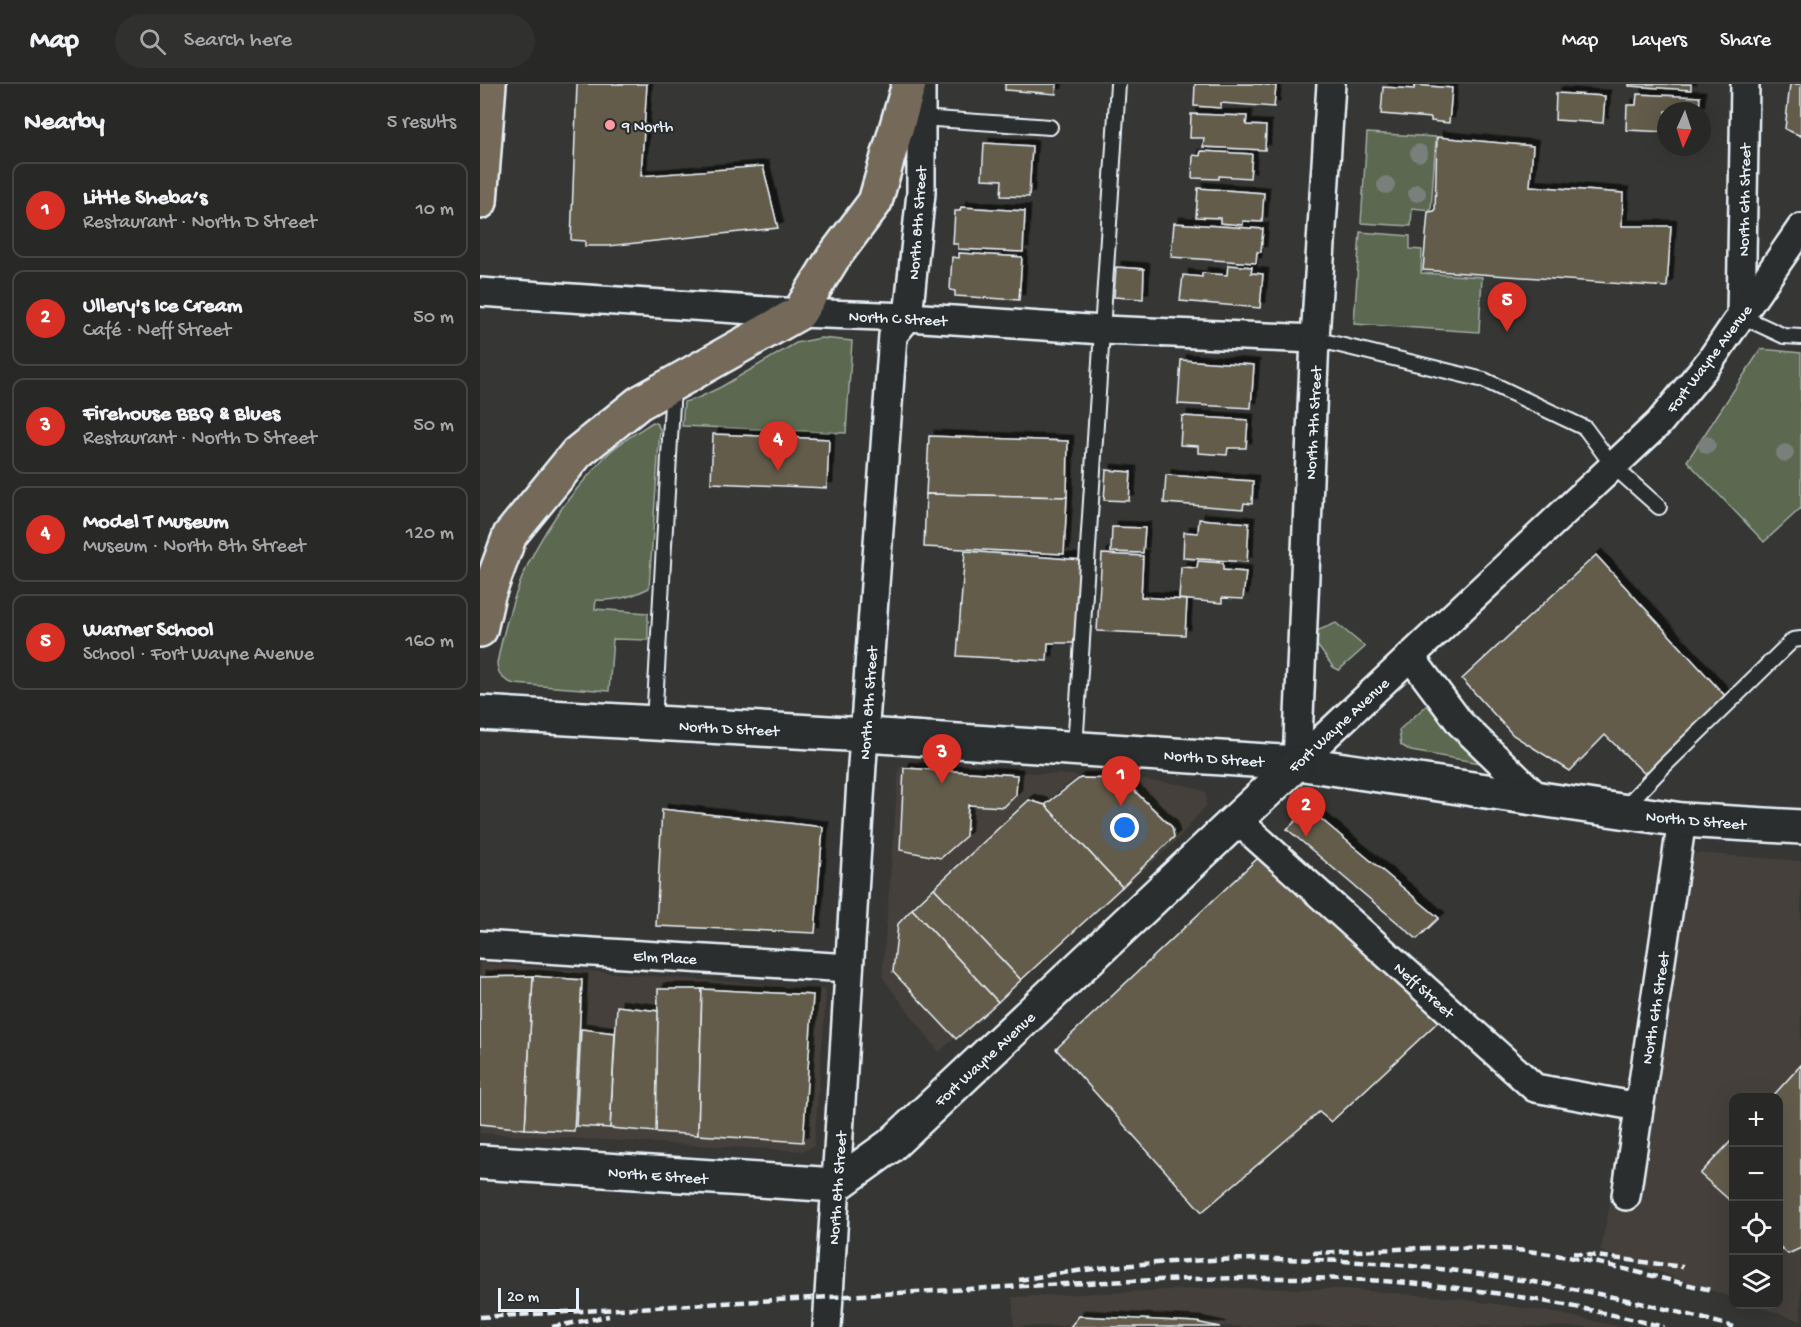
<!DOCTYPE html>
<html lang="en">
<head>
<meta charset="utf-8">
<style>
  body { margin:0; font-family:"Gochi Hand",sans-serif; background:#30302f; color:#f1f3f6 }
  .controls { position:absolute; right:18px; bottom:18px; display:grid; overflow:hidden; border-radius:12px; box-shadow:0 6px 24px #0002 }
  .controls button { width:54px; height:54px; display:grid; place-items:center; padding:0; border:0; border-bottom:2px solid #444; background:#282827; color:#f1f3f6; font:30px sans-serif }
  .compass { position:absolute; left:1177px; top:18px; width:54px; height:54px; border-radius:50%; background:#282827; box-shadow:0 6px 24px #0002; rotate:183deg }
  .scale { position:absolute; left:18px; bottom:15px; width:81px; box-sizing:border-box; padding-left:6px; border:3px solid #e8f1f8; border-top:0; font-size:16px; line-height:21px; white-space:nowrap; color:#e8f1f8; -webkit-text-stroke:4px #2a2d2e; paint-order:stroke }
  .you { position:absolute; left:645px; top:744px; width:21px; height:21px; margin:-15px; border:4px solid #fff; border-radius:50%; background:#1a73e8; box-shadow:0 0 0 9px #1a73e833 }
  .badge { display:grid; place-items:center; width:39px; height:39px; border-radius:50%; background:#d93025; color:#fff; font-size:20px; font-weight:700 }
  .pin { position:absolute; translate:-50% -50px; filter:drop-shadow(0 2px 3px #0008) }
  .pin::after { content:''; position:absolute; top:32px; width:21px; height:18px; background:inherit; clip-path:polygon(0 0,100% 0,50% 100%) }
  .list { margin:0; padding:0; list-style:none }
  h2 { display:flex; justify-content:space-between; align-items:center; height:78px; margin:0; padding:0 24px; font-size:26px }
  h2 small { font-size:20px; font-weight:400; color:#a5a6a7 }
  .list li { display:grid; grid-template-columns:39px 1fr auto; gap:18px; align-items:center; box-sizing:border-box; height:96px; margin:0 12px 12px; padding:0 12px; border:2px solid #444; border-radius:12px }
  .list b { display:block; font-size:22px; white-space:nowrap }
  .list p { margin:0; font-size:20px; white-space:nowrap; color:#a5a6a7 }
  .list em { font-size:20px; font-style:normal; color:#a5a6a7 }
  .icon { flex:none; width:33px; height:33px; fill:none; stroke:currentColor; stroke-width:2; stroke-linecap:round; stroke-linejoin:round }
  .map { position:relative; flex:none; width:1321px; height:1243px; overflow:hidden }
  header { display:flex; align-items:center; gap:36px; box-sizing:border-box; height:84px; padding:0 30px; background:#282827; border-bottom:2px solid #444 }
  header strong { font-size:28px }
  nav { display:flex; gap:33px; margin-inline-start:auto; font-size:21px }
  .search { width:420px; height:54px; background:#30302f; display:flex; align-items:center; gap:15px; box-sizing:border-box; padding:0 21px; border-radius:33px; color:#a5a6a7; font-size:22px }
  main { display:flex }
  aside { flex:1; background:#282827 }
  .map>svg:first-child { display:block }
  .built { fill:#44413b }
  .green { fill:#5b674f; stroke:#a2aca4; stroke-width:1.5 }
  .building { fill:#645c4c; stroke:#e8f1f8; stroke-width:1.5; filter:url(#shadow) }
  .lines { fill:none; stroke-linecap:round; stroke-linejoin:round }
  .lane-casing { stroke:#e8f1f8; stroke-width:18 }
  .street-casing { stroke:#e8f1f8; stroke-width:32 }
  .secondary-casing { stroke:#e8f1f8; stroke-width:38 }
  .highway-casing { stroke:#e8f1f8; stroke-width:38 }
  .lane { stroke:#2a2d2e; stroke-width:14 }
  .street { stroke:#2a2d2e; stroke-width:27 }
  .secondary { stroke:#2a2d2e; stroke-width:33 }
  .highway { stroke:#746a5a; stroke-width:33 }
  .rail { stroke:#e8f1f8; stroke-width:4.5; stroke-dasharray:9 4.5; stroke-linecap:butt }
  .tree { fill:#797f7a }
  .poi-dot { fill:#ff9aa2; stroke:#2a2d2e; stroke-width:2 }
  .labels { text-anchor:middle; stroke-width:4.5; stroke-linejoin:round; paint-order:stroke }
  .poi-label { font-size:16px; fill:#e8f1f8; stroke:#2a2d2e; text-anchor:start }
  .street-label { font-size:16px; fill:#e8f1f8; stroke:#2a2d2e }
</style>
</head>
<body>
<header>
<strong>Map</strong>
<div class="search"><svg class="icon" aria-label="search" viewBox="0 0 24 24"><circle cx="10" cy="10" r="6"/><path d="M15 15l6 6"/></svg>Search here</div>
<nav><a>Map</a><a>Layers</a><a>Share</a></nav>
</header>
<main>
<aside>
<h2>Nearby<small>5 results</small></h2>
<ul class="list">
<li><span class="badge">1</span><div><b>Little Sheba’s</b><p>Restaurant · North D Street</p></div><em>10 m</em></li>
<li><span class="badge">2</span><div><b>Ullery's Ice Cream</b><p>Café · Neff Street</p></div><em>50 m</em></li>
<li><span class="badge">3</span><div><b>Firehouse BBQ &amp; Blues</b><p>Restaurant · North D Street</p></div><em>50 m</em></li>
<li><span class="badge">4</span><div><b>Model T Museum</b><p>Museum · North 8th Street</p></div><em>120 m</em></li>
<li><span class="badge">5</span><div><b>Warner School</b><p>School · Fort Wayne Avenue</p></div><em>160 m</em></li>
</ul>
</aside>
<div class="map">
<svg width="1321" height="1243" viewBox="0 0 1321 1243">
  <defs>
    <filter id="shadow"><feDropShadow dx="5.5" dy="-5.5" stdDeviation="0" flood-color="#0009"/></filter>
  </defs>
  <rect width="100%" height="100%" fill="#363634"/>
  <filter id="ink" filterUnits="userSpaceOnUse"><feTurbulence type="fractalNoise" baseFrequency=".0167" numOctaves="2"/><feDisplacementMap in="SourceGraphic" scale="12" xChannelSelector="R" yChannelSelector="G"/><feConvolveMatrix kernelMatrix="1 2 1 2 8 2 1 2 1" color-interpolation-filters="sRGB"/></filter>
  <g filter="url(#ink)">
    <!-- built -->
    <g class="built">
      <path d="M419,682L648,694L706,701L726,708V722L693,760L459,968L402,893Z"/>
      <path d="M1204,768L1321,777V1237L1273,1221L1298,1220V1014H1254L1253,1214L1120,1167Z"/>
      <path d="M0,879L345,905L346,912L334,1062L323,1067L0,1049Z"/>
      <path d="M733,1204L866,1205L974,1214L1077,1229L1142,1243L534,1242L532,1213Z"/>
    </g>
    <!-- green -->
    <g class="green">
      <path d="M887,49L956,53L951,126L932,124L931,142L881,139Z"/>
      <path d="M880,148L930,152V165L942,166L941,189L1002,193L999,248L874,240Z"/>
      <path d="M341,254L372,257L366,349L202,342L204,318L218,314L241,303L316,259Z"/>
      <path d="M1281,265L1321,269V424L1284,458L1207,377Z"/>
      <path d="M173,338L177,340L180,345L169,504C151,513 136,517 116,516L115,525L168,529V556L133,555L129,607L34,600C23,596 18,591 17,579C32,503 57,448 109,391C116,383 123,374 131,367C144,356 159,347 173,338Z"/>
      <path d="M856,539L885,563L859,586L853,583L829,550Z"/>
      <path d="M947,621L1000,679L931,667L921,661L919,646Z"/>
    </g>
    <!-- building -->
    <g class="building">
      <path d="M97,0H167L161,92L283,82L298,144L128,162H105V157L91,156Z"/>
      <path d="M524,0H577L576,10L525,6V0Z"/>
      <path d="M715,0H778L796,2L794,23L741,19V24L714,22Z"/>
      <path d="M1149,0H1211V6L1149,2Z"/>
      <path d="M1310,0H1321V52L1305,45Z"/>
      <path d="M935,1L972,4L969,39L951,37V34L901,30L903,3L934,5Z"/>
      <path d="M1076,9L1125,12L1123,39L1075,36Z"/>
      <path d="M1157,10L1220,13L1219,27H1186V48L1146,46L1147,21H1156Z"/>
      <path d="M711,30L767,32L766,41L786,42L785,66L723,63L724,54H710Z"/>
      <path d="M957,53L1053,62L1050,102L1143,109L1142,142H1191L1187,203L943,186L948,128L955,127Z"/>
      <path d="M504,59L552,62L549,113L521,112L522,96L502,95Z"/>
      <path d="M721,67L772,70L770,94L739,92V95L712,94L713,71L720,72Z"/>
      <path d="M718,104L784,109L782,138L763,137V141L740,139V134L716,133Z"/>
      <path d="M481,123L545,127L543,168L478,165V160H473L475,127H480Z"/>
      <path d="M694,139L783,145L781,168H777L776,179L691,173Z"/>
      <path d="M479,169L542,173L539,216L475,212V207L470,206L472,173L479,174Z"/>
      <path d="M748,181L772,183L771,189L783,190L780,224L700,217L703,191L722,193V189L747,191Z"/>
      <path d="M636,183L664,185L663,215L634,213Z"/>
      <path d="M701,276L774,281L771,324L698,320Z"/>
      <path d="M702,332L768,336L766,364H748L747,371L718,369V362L700,361Z"/>
      <path d="M233,350L349,355L347,404L231,399Z"/>
      <path d="M449,352L588,357L587,413L446,410Z"/>
      <path d="M626,386L651,388L649,417L624,416Z"/>
      <path d="M686,391L773,397L772,420L764,419L763,425L684,419Z"/>
      <path d="M446,410L587,413L584,470L444,463Z"/>
      <path d="M719,435L769,439L767,478L703,474L704,448L718,449Z"/>
      <path d="M632,443L665,444L663,469L631,468Z"/>
      <path d="M485,467L602,476L596,559H568L567,577L477,572Z"/>
      <path d="M622,470L663,472L661,513L707,516L705,551L617,547Z"/>
      <path d="M1116,471L1247,614L1166,691L1125,651L1090,687L1033,651L982,595Z"/>
      <path d="M718,477L743,479V486L766,488L763,515L742,514V519L699,515L701,483L717,484Z"/>
      <path d="M424,684L537,691L536,711L524,723L488,721L486,752L461,774L420,766Z"/>
      <path d="M600,694L642,695L692,743L694,753L642,803L565,721Z"/>
      <path d="M549,716L565,721L642,803L541,896L454,804Z"/>
      <path d="M182,725L343,743L335,849L176,842Z"/>
      <path d="M829,725L959,834L937,855L807,745Z"/>
      <path d="M778,774L962,934L851,1038L839,1028L722,1128L576,965Z"/>
      <path d="M454,804L541,896L518,918L432,825Z"/>
      <path d="M432,825L518,918L476,955L413,888L418,840Z"/>
      <path d="M53,892L102,896L94,1047L45,1045Z"/>
      <path d="M53,892L45,1045L0,1040V893Z"/>
      <path d="M178,905H222L218,1051L176,1048Z"/>
      <path d="M222,905L333,911L323,1058L218,1051Z"/>
      <path d="M137,922L178,927L176,1048L130,1044Z"/>
      <path d="M101,945L135,949L130,1044L96,1042Z"/>
      <path d="M1321,981V1164L1308,1170L1298,1161V1014H1291Z"/>
      <path d="M1254,1054V1120L1220,1090Z"/>
      <path d="M599,1232L716,1238L740,1243H590Z"/>
    </g>
    <g class="lines">
      <defs>
        <g id="lane">
          <path d="M441,34L570,43"/>
          <path d="M1261,232L1304,252L1321,253"/>
          <path d="M835,255L1004,296L1105,344L1133,382L1179,423"/>
          <path d="M174,638L193,302"/>
          <path d="M595,664L638,0"/>
          <path d="M1144,724L1183,683L1313,556L1321,555"/>
        </g>
        <g id="street">
          <path d="M0,208L319,229L428,233L623,246L835,255"/>
          <path d="M1261,232L1265,0"/>
          <path d="M930,572L980,639L1059,715"/>
          <path d="M817,679L1179,339L1230,277L1321,144"/>
          <path d="M817,679L835,255L851,0"/>
          <path d="M756,735L1055,1004L1159,1023"/>
          <path d="M0,861L369,884"/>
          <path d="M1146,1112L1202,736"/>
          <path d="M347,1243L382,681L413,251L428,233L441,109V0"/>
        </g>
        <g id="secondary">
          <path d="M0,629L385,651L817,679L1202,736L1321,743"/>
          <path d="M0,1078L356,1101L410,1062L817,679"/>
        </g>
        <g id="highway">
          <path d="M0,118L9,0"/>
          <path d="M0,546L8,511L30,451L97,369L159,319L319,229L353,174L395,118L429,0"/>
        </g>
      </defs>
      <!-- lane casing -->
      <use href="#lane" class="lane-casing"/>
      <!-- street casing -->
      <use href="#street" class="street-casing"/>
      <!-- secondary casing -->
      <use href="#secondary" class="secondary-casing"/>
      <!-- highway casing -->
      <use href="#highway" class="highway-casing"/>
      <!-- lane -->
      <use href="#lane" class="lane"/>
      <!-- street -->
      <use href="#street" class="street"/>
      <!-- secondary -->
      <use href="#secondary" class="secondary"/>
      <!-- highway -->
      <use href="#highway" class="highway"/>
      <!-- rail -->
      <g class="rail">
        <path d="M833,1169C904,1166 977,1160 1047,1167C1109,1174 1170,1192 1231,1206"/>
        <path d="M1093,1169L1203,1183"/>
        <path d="M539,1196C776,1154 1024,1178 1254,1243"/>
        <path d="M0,1233C157,1224 314,1215 471,1206C602,1199 734,1191 865,1195C972,1199 1080,1217 1184,1243"/>
        <path d="M72,1243L129,1232"/>
      </g>
    </g>
    <!-- trees -->
    <g class="tree">
      <circle cx="939" cy="69" r="9"/>
      <circle cx="906" cy="101" r="9"/>
      <circle cx="937" cy="109" r="9"/>
      <circle cx="1227" cy="361" r="9"/>
      <circle cx="1305" cy="369" r="9"/>
    </g>
  </g>
  <!-- markers -->
  <circle class="poi-dot" cx="130" cy="41" r="6"/>
  <g class="labels">
    <!-- poi labels -->
    <g class="poi-label">
      <text x="142" y="47">9 North</text>
    </g>
    <!-- street labels -->
    <g class="street-label">
      <text transform="translate(1263 116) rotate(-89)" y="6">North 6th Street</text>
      <text transform="translate(436 139) rotate(-86)" y="6">North 8th Street</text>
      <text transform="translate(418 233) rotate(3)" y="6">North C Street</text>
      <text transform="translate(1228 274) rotate(-53)" y="6">Fort Wayne Avenue</text>
      <text transform="translate(832 339) rotate(-87)" y="6">North 7th Street</text>
      <text transform="translate(387 619) rotate(-86)" y="6">North 8th Street</text>
      <text transform="translate(858 640) rotate(-43)" y="6">Fort Wayne Avenue</text>
      <text transform="translate(249 643) rotate(3)" y="6">North D Street</text>
      <text transform="translate(734 673) rotate(4)" y="6">North D Street</text>
      <text transform="translate(1216 735) rotate(5)" y="6">North D Street</text>
      <text transform="translate(185 872) rotate(3)" y="6">Elm Place</text>
      <text transform="translate(945 905) rotate(42)" y="6">Neff Street</text>
      <text transform="translate(1174 924) rotate(-81)" y="6">North 6th Street</text>
      <text transform="translate(504 974) rotate(-43)" y="6">Fort Wayne Avenue</text>
      <text transform="translate(178 1090) rotate(4)" y="6">North E Street</text>
      <text transform="translate(356 1104) rotate(-86)" y="6">North 8th Street</text>
    </g>
  </g>
</svg>
<div class="controls">
<button>+</button>
<button>−</button>
<button><svg class="icon" aria-label="locate" viewBox="0 0 24 24"><circle cx="12" cy="12" r="6"/><path d="M12 2v4M12 18v4M2 12h4M18 12h4"/></svg></button>
<button><svg class="icon" aria-label="layers" viewBox="0 0 24 24"><path d="M12 4l9 5-9 5-9-5zM3 14l9 5 9-5"/></svg></button>
</div>
<svg class="compass" viewBox="-18 -18 36 36"><path d="M0-13l5 13h-10z" fill="#e53935"/><path d="M0 13l5-13h-10z" fill="#a5a6a7"/></svg>
<div class="scale">20 m</div>
<div class="you"></div>
<div class="pin badge" style="left:641px;top:722px">1</div>
<div class="pin badge" style="left:826px;top:753px">2</div>
<div class="pin badge" style="left:462px;top:700px">3</div>
<div class="pin badge" style="left:298px;top:387px">4</div>
<div class="pin badge" style="left:1027px;top:248px">5</div>
</div>
</main>
</body>
</html>
